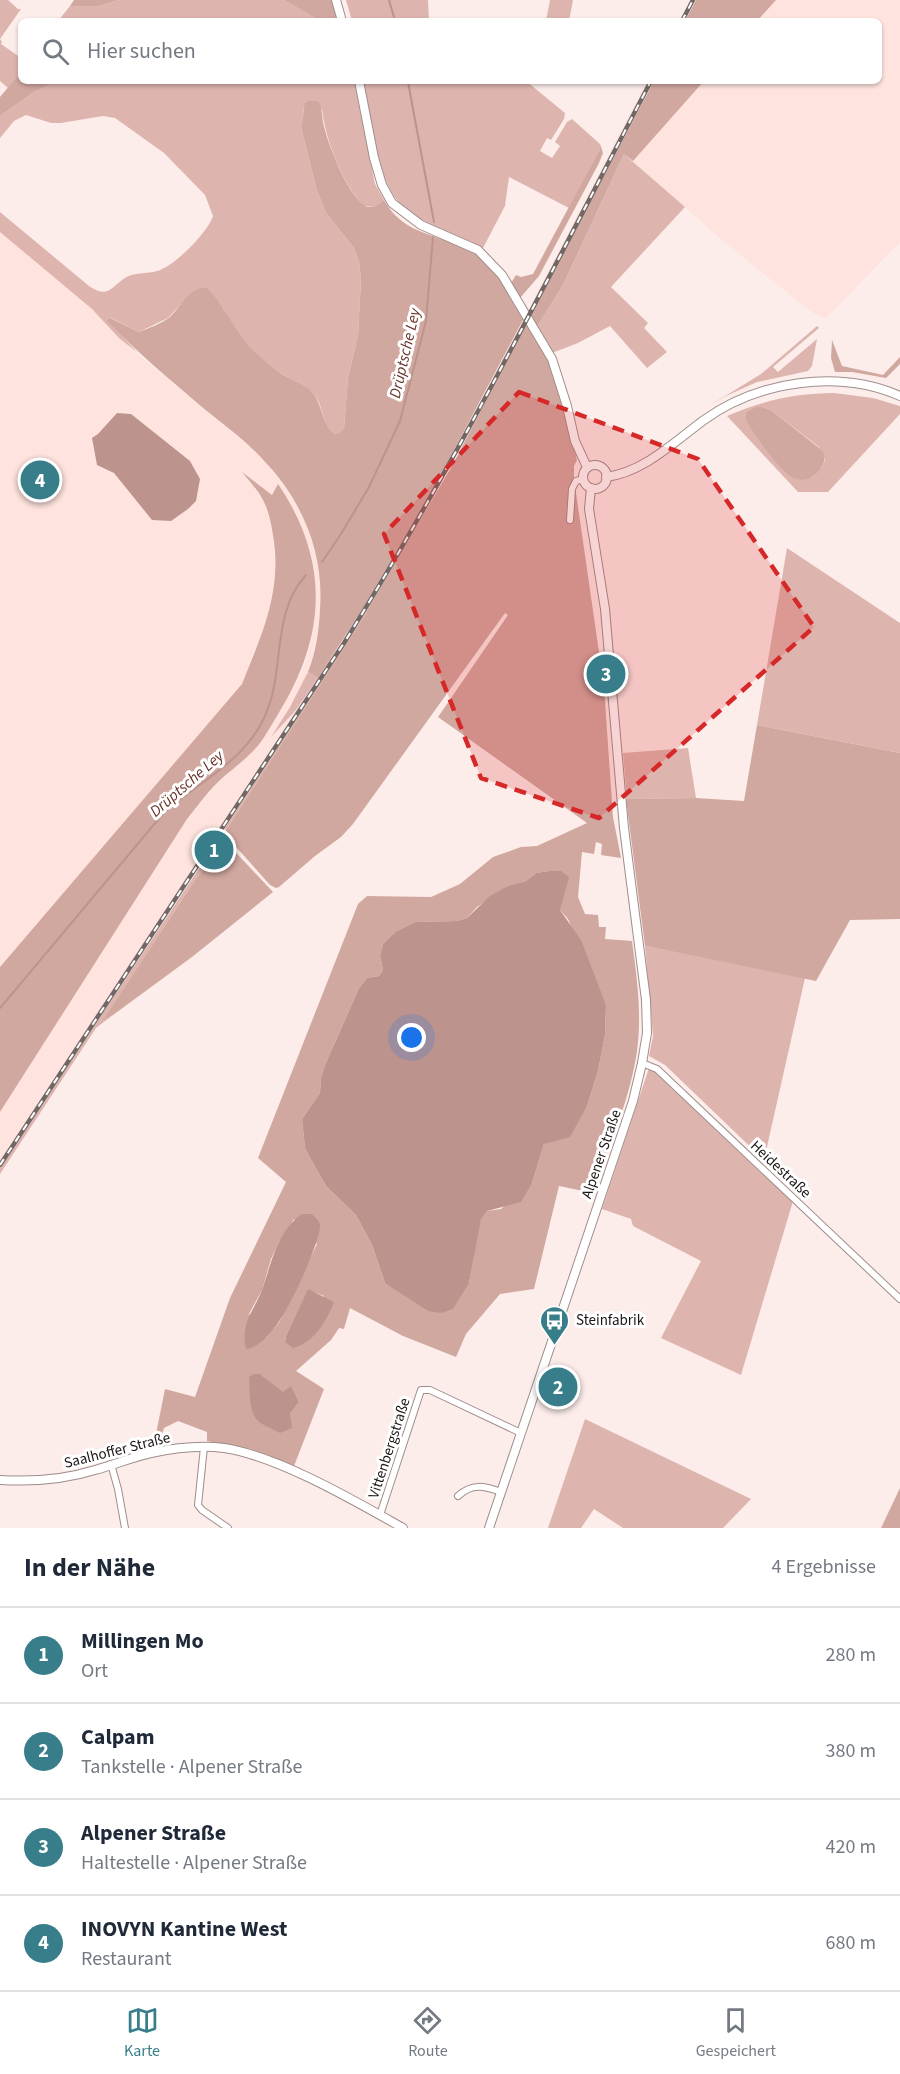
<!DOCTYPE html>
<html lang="de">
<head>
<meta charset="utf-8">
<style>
  body { margin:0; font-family:"Source Sans 3",sans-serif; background:#f2f2f3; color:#1f2937 }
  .you { position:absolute; left:412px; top:1038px; width:21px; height:21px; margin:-15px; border:4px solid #fff; border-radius:50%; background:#1a73e8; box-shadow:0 0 0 9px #1a73e833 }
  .badge { display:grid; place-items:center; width:39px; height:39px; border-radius:50%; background:#387e8a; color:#fff; font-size:20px; font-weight:700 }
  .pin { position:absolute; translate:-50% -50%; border:3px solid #fff; box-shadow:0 2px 6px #0006 }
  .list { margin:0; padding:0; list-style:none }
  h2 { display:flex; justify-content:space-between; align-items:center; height:78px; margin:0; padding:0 24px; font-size:26px }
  h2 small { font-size:20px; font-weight:400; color:#747a83 }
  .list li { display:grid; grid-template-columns:39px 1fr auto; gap:18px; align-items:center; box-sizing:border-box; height:96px; padding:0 24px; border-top:2px solid #e0e1e3 }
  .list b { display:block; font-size:22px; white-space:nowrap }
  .list p { margin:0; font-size:20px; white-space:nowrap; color:#747a83 }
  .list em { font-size:20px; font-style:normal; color:#747a83 }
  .icon { flex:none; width:33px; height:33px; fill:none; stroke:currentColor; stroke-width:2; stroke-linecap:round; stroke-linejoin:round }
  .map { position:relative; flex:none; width:900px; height:1528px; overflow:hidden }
  .search { position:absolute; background:#fff; box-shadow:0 2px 4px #0004; left:18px; right:18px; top:18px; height:66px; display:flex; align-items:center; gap:15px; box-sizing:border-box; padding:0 21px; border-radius:9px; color:#747a83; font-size:22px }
  .sheet { height:462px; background:#fff }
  nav { display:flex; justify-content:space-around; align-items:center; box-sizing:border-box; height:84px; border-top:2px solid #e0e1e3; background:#fff; font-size:16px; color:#747a83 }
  nav a { display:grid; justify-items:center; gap:3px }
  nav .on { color:#387e8a }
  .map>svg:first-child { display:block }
  .built { fill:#fee3de }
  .green { fill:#deb5ae; fill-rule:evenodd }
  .forest { fill:#d1a8a0; fill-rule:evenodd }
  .water { fill:#bc948d }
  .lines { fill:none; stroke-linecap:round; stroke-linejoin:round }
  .stream { stroke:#bc948d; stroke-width:2 }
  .minor-casing { stroke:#9f8e8b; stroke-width:8 }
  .tertiary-casing { stroke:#9f8e8b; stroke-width:10 }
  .minor { stroke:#fff; stroke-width:6 }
  .tertiary { stroke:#fff; stroke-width:8 }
  .rail-casing { stroke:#716866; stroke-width:4.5 }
  .rail { stroke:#fff; stroke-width:2; stroke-dasharray:7; stroke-linecap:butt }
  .marked { fill:#d62828; fill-opacity:0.2; stroke:#d62828; stroke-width:4.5; stroke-dasharray:12 8; stroke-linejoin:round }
  .labels { text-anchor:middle; stroke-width:6; stroke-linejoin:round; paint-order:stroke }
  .street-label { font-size:15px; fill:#1c1614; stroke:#fff }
  .poi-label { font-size:15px; fill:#1c1614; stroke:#fff; text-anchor:start }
  .water-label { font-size:16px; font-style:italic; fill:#69332b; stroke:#fff }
</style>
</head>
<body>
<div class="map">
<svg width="900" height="1528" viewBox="0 0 900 1528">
  <rect width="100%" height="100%" fill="#fcedea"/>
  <!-- built -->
  <g class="built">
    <path d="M776,0H900V242L826,318L815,314L803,305L723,241L633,161L704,81H879V21H757Z"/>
    <path d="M647,81H654L464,443L397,561L225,828L228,838L216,857L210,853L207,854L0,1168V1112L187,819L214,786L255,749L302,672L310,644L315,606V575L310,549L297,515L278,485L272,495L244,475L264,501L272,527L276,574L270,610L242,684L0,967V232L92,309L128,346L250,447L267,463L297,505L306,523L318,563L321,597L319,627L310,667L300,690L273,735L296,710L318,678L363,608L428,499L485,394Z"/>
  </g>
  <!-- green -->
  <g class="green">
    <path d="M0,0H8L18,9H21L0,39L2,42L1,44L21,58V72L8,88L0,81Z"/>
    <path d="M118,0H284L320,21H58L70,6H99Z"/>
    <path d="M346,0H428L429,21H352Z"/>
    <path d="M550,0H573L569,21H546Z"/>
    <path d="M49,81H354L375,184L384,200L374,207L364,206C343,185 325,139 322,109L304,108L301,127L317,191L326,213L354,248L359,262L361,279L358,335L348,378L344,428L340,434H335C321,425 324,402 311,391C303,385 294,382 287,377C262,361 235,337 224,309L188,297L168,318L139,332L111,318L108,321L138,353L119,338L92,309L0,232V212L89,286C108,299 111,287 125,278C134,272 147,274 157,271C174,267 208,232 213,216L205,195L164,153L115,118L103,116L61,123H51L26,115L14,121L0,138V116L34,92L52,84Z"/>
    <path d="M398,81H526L565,113L564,119L551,140L547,138L540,151L552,158L560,146L555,142L567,122L572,119L600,144V149L569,208L509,177L505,206L483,248C460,235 434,228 412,214C376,191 372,124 364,84Z"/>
    <path d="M624,154L685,207L611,287L648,323L644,328L667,352L647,368L610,326L578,343L552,353L537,327L563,285Z"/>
    <path d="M817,326L819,328L773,367L778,372L817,339L812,366L808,371L757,382L726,396L704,409L761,374Z"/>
    <path d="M834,393L873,398L900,406V414L828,492H798L727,416C761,401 796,393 834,393ZM755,407H762L771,410L819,447L825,460L822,467L813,477L745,418L746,412Z"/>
    <path d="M787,548L900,623V753L757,725Z"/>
    <path d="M366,612L368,613L226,830L225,828Z"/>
    <path d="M308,672L318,678L296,710L271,737L290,707Z"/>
    <path d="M688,748L696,798L627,799L623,753Z"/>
    <path d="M210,852L216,857L197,877L104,1019L113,1015L96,1028L0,1174V1168Z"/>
    <path d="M645,946L805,978L764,1160L665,1065L649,1056L653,1036Z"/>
    <path d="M649,1068L668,1080L793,1201L741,1375L661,1338L701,1261L633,1226L631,1219L602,1209Z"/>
    <path d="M585,1419L751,1499L723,1528H623L594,1509L581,1528H548Z"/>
  </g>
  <!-- forest -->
  <g class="forest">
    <path d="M74,0H118L99,6H70Z"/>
    <path d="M284,0H332L337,21H320Z"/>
    <path d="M696,0H776L757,21H685Z"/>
    <path d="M21,72V81H49L52,84L34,92L0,116V97Z"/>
    <path d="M654,81H704L633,161L624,154L563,285L537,327L530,316Z"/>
    <path d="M309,101H317L320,104C322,110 322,116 323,122C327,142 349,200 368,207H374L384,200C387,205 391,211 395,215C417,238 453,237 478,255C499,270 511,296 524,318L428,499L363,608L318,678L308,672C316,652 319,631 320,609C324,555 304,504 267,464C248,442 224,425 202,407C169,379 137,352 107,321L110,318L139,332C149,328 161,324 170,317C181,307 190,286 207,288C226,307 234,332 254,351C264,360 275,370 287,377C295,382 308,386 314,394C322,406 323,426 335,434L340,433L344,428L348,378L358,335L361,279L359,262L354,248L326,213L317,191L301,127L305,103Z"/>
    <path d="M600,144L603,153L599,163L539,276L520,298L511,283L516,275L521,277L533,274L600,149Z"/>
    <path d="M527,322L550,363L569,423L577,460L574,466V479L604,687L613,817L621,858L601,855L602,844L596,842L594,854L582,852L578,897L585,914L598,915L599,927H606L605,939L632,941C637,978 642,1014 637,1051C630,1099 609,1147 593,1193L559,1186L534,1289L500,1294L466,1334L456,1357L403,1336L350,1308L344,1329L339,1328L331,1340L296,1371L324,1389L294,1466L251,1449L207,1441V1432L178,1421L164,1428L158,1447L153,1449L165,1389L195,1397L230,1298L286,1182L258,1158L358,904L367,896L431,897L460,884L493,857L521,847L537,846L587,823L438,717L508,615L505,613L353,824L341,837L315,856L279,887L276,888L270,885L228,838L226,830L367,613L366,612L452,466ZM549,871H561L560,910L568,919L606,1005L605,1035L598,1071L587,1106L544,1144L532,1183L501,1209L487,1211L480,1219L469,1283H385L372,1245L356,1215L326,1186L314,1165L305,1148L302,1119L320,1093L321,1077L325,1065L359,988L367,978L379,976L383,970L380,955L383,944L395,932L415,922L457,921L467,918L477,907L510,885L526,881L536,873ZM294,1219L317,1244L280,1321L266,1338L249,1314L262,1290L271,1259L280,1240ZM308,1290L324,1296L285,1342L286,1336ZM260,1374L283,1393L291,1387L299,1402L290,1414Z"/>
    <path d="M832,340L842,366L883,375L900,357V364L886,378L852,372H835L831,358Z"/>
    <path d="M755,407H762L771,410L823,451C826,460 824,465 818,472C811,480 801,482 792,477C780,471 751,431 745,418L746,412Z"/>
    <path d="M242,472L272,495L278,484C331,562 326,638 277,716C270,727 263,741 254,750C241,764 225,774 213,787C204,797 195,809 187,819L0,1112V967L242,684C261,636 281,595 274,542C272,529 270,514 264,502C259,491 249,481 242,472Z"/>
    <path d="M757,725L900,753V919L850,920L816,981L645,946L626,799L696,798L744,801Z"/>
    <path d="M226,842L273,892L192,957L113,1015L103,1020L197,877L216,857Z"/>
    <path d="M900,1488V1528H881Z"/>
  </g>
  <!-- water -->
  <g class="water">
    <path d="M117,413L131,414L190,461L200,479L196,501L188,509L171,521L152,520L114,473L97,465L92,438L98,434Z"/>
    <path d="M549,871H561L569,877L560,910L581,940L606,1005L605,1035L598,1071L587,1106L570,1137L544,1144L532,1183L521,1202L487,1211L481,1219L469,1283L453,1309L441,1313L428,1311L385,1283L372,1245L356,1215L326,1186L314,1165L305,1148L302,1119L320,1093L321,1077L325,1065L359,988L367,978L379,976L383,970L380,955L383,944L395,932L415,922L457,921L467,918L490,896L510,885L526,881L536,873Z"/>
    <path d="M302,1214H312C316,1218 319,1220 320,1225C321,1241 289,1309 278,1323C270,1334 260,1347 246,1349C240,1320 255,1311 263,1287C272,1261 278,1230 302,1214Z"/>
    <path d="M308,1289L334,1302C327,1320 314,1343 293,1348L285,1342L286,1336Z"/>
    <path d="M253,1374H260L283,1392L291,1386L299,1402L290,1414L292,1428L280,1433C273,1429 264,1426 258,1421C248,1411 250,1389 249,1377Z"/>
  </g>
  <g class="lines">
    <!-- stream -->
    <g class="stream">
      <path d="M389,0L395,21"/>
      <path d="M408,82L434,222"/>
      <path d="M322,562L341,534L369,487L400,421L426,321L433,237"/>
      <path d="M0,1008L162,815C197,782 243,763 264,718C286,673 270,614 306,575"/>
    </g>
    <defs>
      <g id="minor">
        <path d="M570,520L572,489L576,481L583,479"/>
        <path d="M642,1063L657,1069L900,1299"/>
        <path d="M204,1447L198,1505L202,1510L228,1528"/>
        <path d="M111,1464L118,1489L125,1528"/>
        <path d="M458,1496C472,1483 484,1486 501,1492"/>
        <path d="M380,1515L421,1390H430L521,1433"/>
      </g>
      <g id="tertiary">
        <path d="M336,0L342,21"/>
        <path d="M359,81L374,158L382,185L392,203L421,225L478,250L502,275L552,359L567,406L575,441L587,467"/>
        <circle cx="595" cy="477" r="12"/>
        <path d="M606,477C644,472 674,442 704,420C758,381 838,369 900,396"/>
        <path d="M0,1480C33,1482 63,1480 95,1470C114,1465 132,1457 151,1453C174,1448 201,1445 224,1448C278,1456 355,1501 403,1528"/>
        <path d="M489,1528L633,1101L642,1063L647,1033L646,1000L624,828L605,609L589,509L591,488"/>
      </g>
    </defs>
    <!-- minor casing -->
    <use href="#minor" class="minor-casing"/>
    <!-- tertiary casing -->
    <use href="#tertiary" class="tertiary-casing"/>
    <!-- minor -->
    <use href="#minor" class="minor"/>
    <!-- tertiary -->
    <use href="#tertiary" class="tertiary"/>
    <defs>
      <g id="rail">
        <path d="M682,21L693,0"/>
        <path d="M0,1165L344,643C457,462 552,270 651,81"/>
      </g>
    </defs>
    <!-- rail casing -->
    <use href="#rail" class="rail-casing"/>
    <!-- rail -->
    <use href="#rail" class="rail"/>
  </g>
  <!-- marked area -->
  <path class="marked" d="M519,392L698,459L814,627L599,818L481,778L384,534Z"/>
  <!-- icons -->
  <defs>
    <symbol id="bus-pin" viewBox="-11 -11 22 30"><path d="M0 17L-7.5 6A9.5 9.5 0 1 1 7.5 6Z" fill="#387e8a" stroke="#fff"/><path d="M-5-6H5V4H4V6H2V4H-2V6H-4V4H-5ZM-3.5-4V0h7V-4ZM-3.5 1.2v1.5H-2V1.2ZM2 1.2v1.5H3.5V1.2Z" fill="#fff"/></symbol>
  </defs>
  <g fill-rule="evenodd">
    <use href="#bus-pin" x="538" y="1304" width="33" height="45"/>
  </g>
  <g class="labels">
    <!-- street labels -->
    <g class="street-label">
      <text transform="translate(601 1154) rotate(-71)" y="5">Alpener Straße</text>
      <text transform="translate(781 1169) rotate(43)" y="5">Heidestraße</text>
      <text transform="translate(389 1448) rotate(-72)" y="5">Vittenbergstraße</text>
      <text transform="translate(117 1450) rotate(-14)" y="5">Saalhoffer Straße</text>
    </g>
    <!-- poi labels -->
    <g class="poi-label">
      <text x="576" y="1325">Steinfabrik</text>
    </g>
    <!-- water labels -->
    <g class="water-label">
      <text transform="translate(404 353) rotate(-77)" y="6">Drüptsche Ley</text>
      <text transform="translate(186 783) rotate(-41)" y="6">Drüptsche Ley</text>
    </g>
  </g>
</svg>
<div class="you"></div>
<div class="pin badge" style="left:214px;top:850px">1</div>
<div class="pin badge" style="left:558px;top:1387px">2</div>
<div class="pin badge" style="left:606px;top:674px">3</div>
<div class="pin badge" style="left:40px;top:480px">4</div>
<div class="search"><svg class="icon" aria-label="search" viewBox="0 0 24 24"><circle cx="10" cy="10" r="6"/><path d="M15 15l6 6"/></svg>Hier suchen</div>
</div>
<section class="sheet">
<h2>In der Nähe<small>4 Ergebnisse</small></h2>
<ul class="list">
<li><span class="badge">1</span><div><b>Millingen Mo</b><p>Ort</p></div><em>280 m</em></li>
<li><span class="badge">2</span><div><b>Calpam</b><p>Tankstelle · Alpener Straße</p></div><em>380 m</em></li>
<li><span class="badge">3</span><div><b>Alpener Straße</b><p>Haltestelle · Alpener Straße</p></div><em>420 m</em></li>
<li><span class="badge">4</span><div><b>INOVYN Kantine West</b><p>Restaurant</p></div><em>680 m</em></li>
</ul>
</section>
<nav>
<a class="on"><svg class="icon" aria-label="map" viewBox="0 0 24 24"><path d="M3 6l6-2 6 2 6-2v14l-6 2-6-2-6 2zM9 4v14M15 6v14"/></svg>Karte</a>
<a><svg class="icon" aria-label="directions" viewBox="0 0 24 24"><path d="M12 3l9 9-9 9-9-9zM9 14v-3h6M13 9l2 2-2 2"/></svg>Route</a>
<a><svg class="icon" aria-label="saved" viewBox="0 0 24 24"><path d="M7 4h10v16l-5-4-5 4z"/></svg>Gespeichert</a>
</nav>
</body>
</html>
